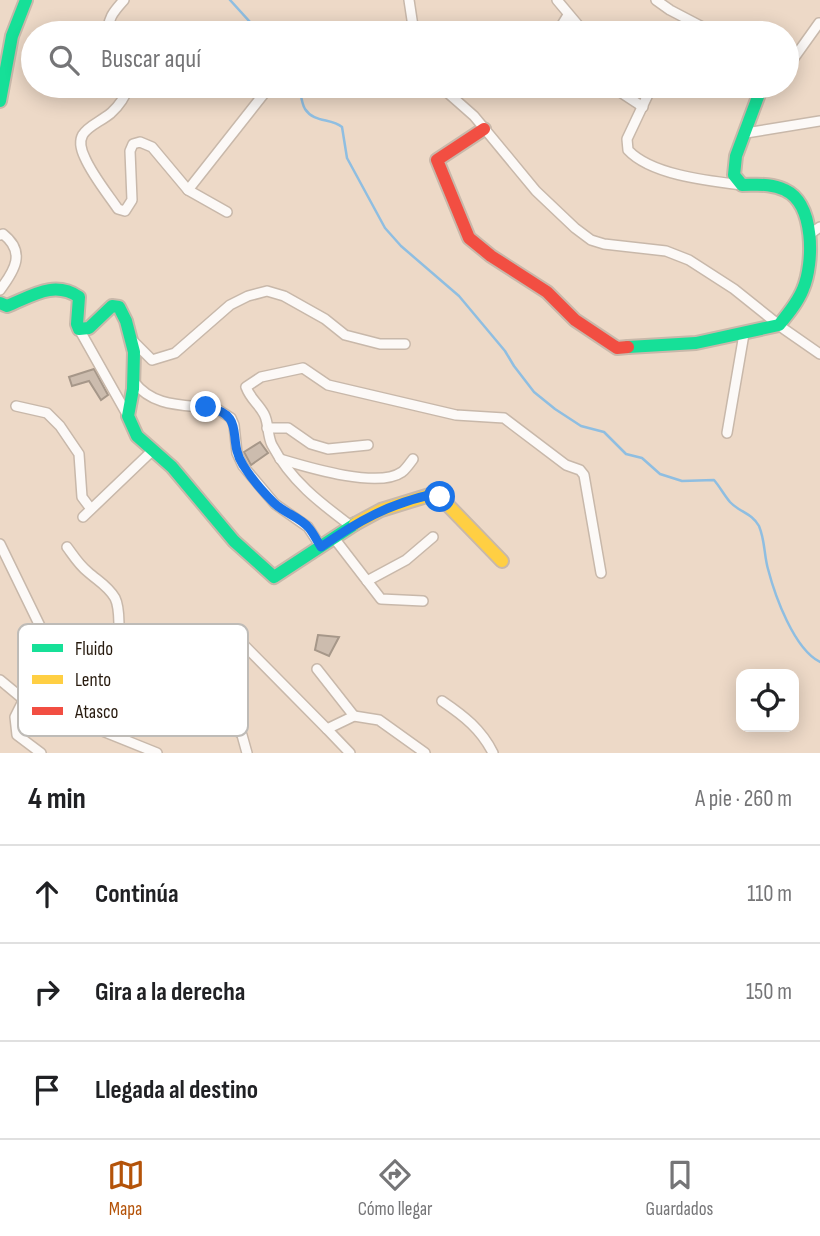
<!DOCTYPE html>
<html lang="es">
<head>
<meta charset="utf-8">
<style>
  body { margin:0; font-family:"Sofia Sans Condensed",sans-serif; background:#f2f2f2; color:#202124 }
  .controls { position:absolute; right:21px; bottom:21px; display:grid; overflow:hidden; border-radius:14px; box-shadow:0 4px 18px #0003 }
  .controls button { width:63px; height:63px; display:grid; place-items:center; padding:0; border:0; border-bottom:2px solid #e0e0e0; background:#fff; color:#202124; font:35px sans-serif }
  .stop { position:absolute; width:21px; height:21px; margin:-16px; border:5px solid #1a73e8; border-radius:50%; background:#fff }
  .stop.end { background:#1a73e8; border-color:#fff; box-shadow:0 2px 7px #0008 }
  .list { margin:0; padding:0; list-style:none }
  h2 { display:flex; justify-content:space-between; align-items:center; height:91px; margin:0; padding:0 28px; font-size:30px }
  h2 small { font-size:23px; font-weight:400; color:#757577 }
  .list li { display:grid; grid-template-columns:46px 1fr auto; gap:21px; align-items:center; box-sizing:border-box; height:98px; padding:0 28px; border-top:2px solid #e0e0e0 }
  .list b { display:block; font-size:26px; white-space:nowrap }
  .list em { font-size:23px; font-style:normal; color:#757577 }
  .icon { flex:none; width:38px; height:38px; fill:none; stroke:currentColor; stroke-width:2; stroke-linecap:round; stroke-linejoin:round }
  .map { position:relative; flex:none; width:820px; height:753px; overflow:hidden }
  .search { position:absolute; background:#fff; box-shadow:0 4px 18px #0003; left:21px; right:21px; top:21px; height:77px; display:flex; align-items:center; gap:18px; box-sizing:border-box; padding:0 24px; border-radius:38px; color:#757577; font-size:26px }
  .sheet { height:385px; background:#fff }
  nav { display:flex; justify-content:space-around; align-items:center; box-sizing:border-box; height:98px; border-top:2px solid #e0e0e0; background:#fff; font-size:19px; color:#757577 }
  nav a { display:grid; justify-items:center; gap:4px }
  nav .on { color:#b45309 }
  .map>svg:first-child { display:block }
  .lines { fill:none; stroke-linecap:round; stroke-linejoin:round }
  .stream { stroke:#8fbee1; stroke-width:2.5 }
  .building { fill:#ccbcae; stroke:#a69789; stroke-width:2 }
  .street-casing { stroke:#c8b8aa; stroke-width:12 }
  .fast-casing { stroke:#c8b8aa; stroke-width:16 }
  .slow-casing { stroke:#c8b8aa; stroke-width:16 }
  .jam-casing { stroke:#c8b8aa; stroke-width:16 }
  .street { stroke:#fcf9f7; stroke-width:9 }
  .fast { stroke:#16e098; stroke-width:12 }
  .slow { stroke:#ffcf43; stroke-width:12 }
  .jam { stroke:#f24e42; stroke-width:12 }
  .route { stroke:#1a73e8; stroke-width:9 }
  .key { fill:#fff; stroke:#bebbb7; stroke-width:2 }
  .key-label { font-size:19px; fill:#281b0f }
</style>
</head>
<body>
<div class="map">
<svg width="820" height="753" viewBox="0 0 820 753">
  <rect width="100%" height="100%" fill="#edd9c7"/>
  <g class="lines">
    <!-- stream -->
    <g class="stream">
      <path d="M230,0L260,33"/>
      <path d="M299,86C301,93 301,102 305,109C314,123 331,118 342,127L347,158L385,228L401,246L459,296L505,351L514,366L534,392L555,409L581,426L604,432L626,454L642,458L660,474L682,481L714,480C720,487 724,495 730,502C739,512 752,513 759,526C765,540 764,555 768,569C775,596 794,649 820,662"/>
    </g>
  </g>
  <!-- building -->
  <g class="building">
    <path d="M94,369L108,395L101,400L89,381L72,386L69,377Z"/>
    <path d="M260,442L268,453L251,465L244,452Z"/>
    <path d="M318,635L339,637L329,656L315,650Z"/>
  </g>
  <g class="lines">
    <defs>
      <g id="street">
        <path d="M409,0L414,33"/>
        <path d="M557,0L578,25L589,33"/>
        <path d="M656,0L670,10L714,33"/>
        <path d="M110,33C105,20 116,9 124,0"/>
        <path d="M557,33L568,15"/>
        <path d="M787,62L794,58L819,23"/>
        <path d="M129,86C125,97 120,105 111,113C94,127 71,130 85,158C93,176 107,193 118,209L125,211L132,200L130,151L133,144L140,142L152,147L188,190L227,212"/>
        <path d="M440,86L474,116L536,191L575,228L591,240L604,244L666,251L689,260L734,289L784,329L820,354"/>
        <path d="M611,86L643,107"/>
        <path d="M652,86L627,139L628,150C651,175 709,181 742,185"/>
        <path d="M746,133L820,121"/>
        <path d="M188,190L270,86"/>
        <path d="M810,234L820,227"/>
        <path d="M0,235L3,234C26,252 15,270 0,290"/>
        <path d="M79,329L128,416"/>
        <path d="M133,341L152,360L175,353L230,305L248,296L267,291L284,296L325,319L345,335L380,344H405"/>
        <path d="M134,382C155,409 186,404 217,409L231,418L234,425L237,453L243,466L275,504L308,527L321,547"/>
        <path d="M16,406L47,413L60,426L79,454L82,497L91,509"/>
        <path d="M267,428H288L311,444L328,449L368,445"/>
        <path d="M727,433L744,334"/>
        <path d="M280,459C307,467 378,489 402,472C406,469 410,463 413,459"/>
        <path d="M83,517L153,450"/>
        <path d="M351,526C319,502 291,481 272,445C267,435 269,423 264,414C258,403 251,400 246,387L261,377L303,368L328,385L456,415L504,418L566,465L580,470L584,475L601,573"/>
        <path d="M334,538L381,599L423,601"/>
        <path d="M0,544L56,659L101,666L215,707L242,735L247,753"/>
        <path d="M67,547C73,555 79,565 88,572C98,581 108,586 115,598C123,614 114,637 126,650C144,672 193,640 189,697"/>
        <path d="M367,581L406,560L433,537"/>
        <path d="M237,638L327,729"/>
        <path d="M317,669L354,716"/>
        <path d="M0,680L23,699L157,753"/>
        <path d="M442,701C464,716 481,729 493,753"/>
        <path d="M41,753L17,735L15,717L51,645"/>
        <path d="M350,753L327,729L354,716L379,720L425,753"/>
      </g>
      <g id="fast">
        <path d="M0,101L12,36L26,0"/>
        <path d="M0,303L7,306C32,296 54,280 79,297L77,324L79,329L89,328L112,306L119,307L126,321L134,352L133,389L128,416L137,436L172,467L234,541L274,577L355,524"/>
        <path d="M628,347L696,343L779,325C788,314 798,302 803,289C814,263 815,204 785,190C771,183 757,185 742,185L734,175L736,156L762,86"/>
      </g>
      <path id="slow" d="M355,524L381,510L433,494L440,497L502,561"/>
      <path id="jam" d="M484,129L437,160L469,238L491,256L547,292L575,320L617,348L628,347"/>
    </defs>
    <!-- street casing -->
    <use href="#street" class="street-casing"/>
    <!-- fast casing -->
    <use href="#fast" class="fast-casing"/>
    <!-- slow casing -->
    <use href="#slow" class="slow-casing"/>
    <!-- jam casing -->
    <use href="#jam" class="jam-casing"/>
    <!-- street -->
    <use href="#street" class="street"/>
    <!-- fast -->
    <use href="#fast" class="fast"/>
    <!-- slow -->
    <use href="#slow" class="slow"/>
    <!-- jam -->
    <use href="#jam" class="jam"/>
  </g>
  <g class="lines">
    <!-- route -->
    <path class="route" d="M206,407C248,415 226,439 243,465C251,478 263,492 274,503C284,513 300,517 309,528C314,534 317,541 321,547C358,521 389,504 433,494L440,497"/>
  </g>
  <!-- legend -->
  <rect x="18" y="624" width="230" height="112" rx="10" class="key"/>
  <rect x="32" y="644" width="31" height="8" fill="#16e098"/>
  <rect x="32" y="675" width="31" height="9" fill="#ffcf43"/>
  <rect x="32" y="707" width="31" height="8" fill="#f24e42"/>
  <g class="key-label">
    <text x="75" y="655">Fluido</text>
    <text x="75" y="686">Lento</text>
    <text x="75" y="718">Atasco</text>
  </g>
</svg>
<div class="controls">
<button><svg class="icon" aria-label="locate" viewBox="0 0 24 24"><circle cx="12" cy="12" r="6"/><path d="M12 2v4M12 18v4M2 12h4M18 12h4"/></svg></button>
</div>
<div class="stop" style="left:440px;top:497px"></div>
<div class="stop end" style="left:206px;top:407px"></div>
<div class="search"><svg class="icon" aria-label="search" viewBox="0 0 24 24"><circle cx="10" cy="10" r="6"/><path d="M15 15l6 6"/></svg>Buscar aquí</div>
</div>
<section class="sheet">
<h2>4 min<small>A pie · 260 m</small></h2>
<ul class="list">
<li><svg class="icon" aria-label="ahead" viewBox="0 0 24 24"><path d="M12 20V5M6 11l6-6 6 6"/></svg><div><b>Continúa</b></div><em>110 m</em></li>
<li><svg class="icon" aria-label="right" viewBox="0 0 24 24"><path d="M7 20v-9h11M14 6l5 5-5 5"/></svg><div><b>Gira a la derecha</b></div><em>150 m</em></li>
<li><svg class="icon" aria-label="arrive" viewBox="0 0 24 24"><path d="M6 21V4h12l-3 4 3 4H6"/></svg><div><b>Llegada al destino</b></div></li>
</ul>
</section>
<nav>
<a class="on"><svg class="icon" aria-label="map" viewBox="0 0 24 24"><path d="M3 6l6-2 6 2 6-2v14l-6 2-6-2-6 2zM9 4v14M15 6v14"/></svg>Mapa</a>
<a><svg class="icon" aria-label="directions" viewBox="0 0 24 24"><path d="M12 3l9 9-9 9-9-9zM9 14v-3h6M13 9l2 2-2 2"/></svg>Cómo llegar</a>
<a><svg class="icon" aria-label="saved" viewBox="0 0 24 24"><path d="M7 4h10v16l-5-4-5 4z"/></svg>Guardados</a>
</nav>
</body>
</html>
